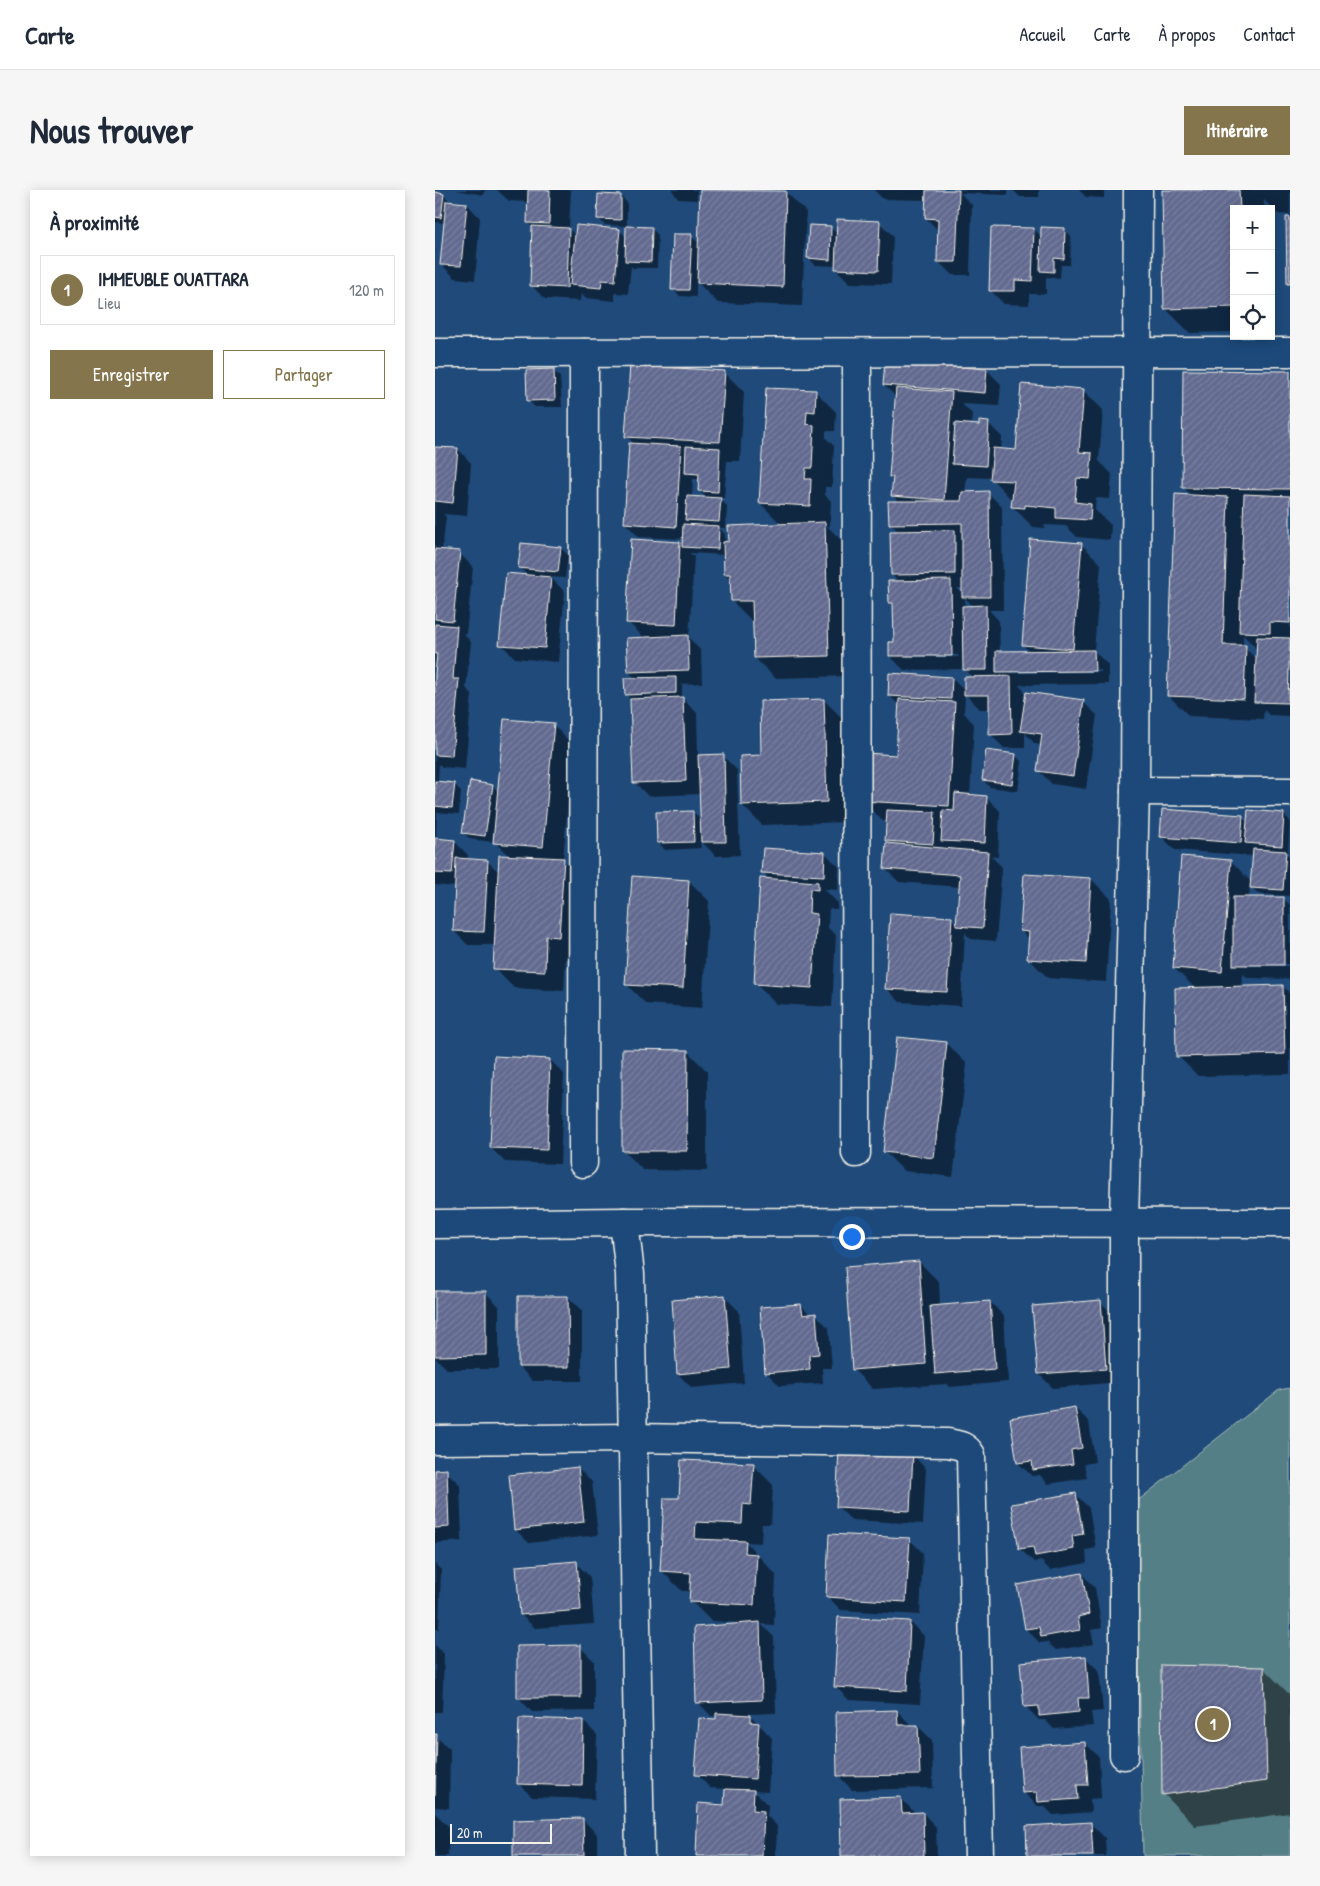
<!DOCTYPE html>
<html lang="fr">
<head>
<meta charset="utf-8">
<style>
  body { margin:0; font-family:"Patrick Hand",sans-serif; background:#f6f6f7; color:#1f2937 }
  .controls { position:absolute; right:15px; top:15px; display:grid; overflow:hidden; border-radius:0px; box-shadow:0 2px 12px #0003 }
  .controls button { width:45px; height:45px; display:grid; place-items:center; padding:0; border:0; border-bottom:1px solid #e0e1e3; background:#fff; color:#1f2937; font:25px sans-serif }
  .scale { position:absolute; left:15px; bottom:12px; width:102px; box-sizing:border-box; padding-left:5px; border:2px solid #f4f1e8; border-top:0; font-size:14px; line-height:18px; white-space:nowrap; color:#f4f1e8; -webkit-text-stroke:4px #1f4a7a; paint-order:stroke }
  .you { position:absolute; left:416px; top:1046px; width:18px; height:18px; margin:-12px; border:4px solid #fff; border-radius:50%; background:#1a73e8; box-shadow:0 0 0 8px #1a73e833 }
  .badge { display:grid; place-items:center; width:32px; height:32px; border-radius:50%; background:#84754c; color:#fff; font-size:16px; font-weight:700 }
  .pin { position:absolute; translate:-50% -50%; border:2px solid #fff; box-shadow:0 1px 5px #0006 }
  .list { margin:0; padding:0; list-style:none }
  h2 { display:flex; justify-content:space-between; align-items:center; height:65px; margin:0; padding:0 20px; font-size:21px }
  h2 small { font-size:16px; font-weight:400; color:#747a83 }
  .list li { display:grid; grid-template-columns:32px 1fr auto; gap:15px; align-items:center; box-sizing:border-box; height:70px; margin:0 10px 10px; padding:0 10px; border:1px solid #e0e1e3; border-radius:0px }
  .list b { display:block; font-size:19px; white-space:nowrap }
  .list p { margin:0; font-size:16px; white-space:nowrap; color:#747a83 }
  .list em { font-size:16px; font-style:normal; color:#747a83 }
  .actions { display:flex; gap:10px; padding:15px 20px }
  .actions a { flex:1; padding:11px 0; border:1px solid #84754c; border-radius:0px; text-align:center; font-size:18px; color:#84754c }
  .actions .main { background:#84754c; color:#fff }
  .icon { flex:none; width:28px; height:28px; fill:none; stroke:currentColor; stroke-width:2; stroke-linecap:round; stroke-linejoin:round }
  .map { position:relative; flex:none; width:855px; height:1666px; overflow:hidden; border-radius:0px }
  header { display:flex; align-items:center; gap:30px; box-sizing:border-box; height:70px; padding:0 25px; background:#fff; border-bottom:1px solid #e0e1e3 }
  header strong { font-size:24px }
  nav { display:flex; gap:28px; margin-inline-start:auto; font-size:18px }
  .intro { display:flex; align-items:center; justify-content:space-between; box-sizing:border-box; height:120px; padding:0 30px }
  h1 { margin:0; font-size:35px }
  .button { padding:12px 22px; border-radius:0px; background:#84754c; color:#fff; font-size:18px; font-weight:700 }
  main { display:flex; gap:30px; padding:0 30px }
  aside { flex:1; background:#fff; border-radius:0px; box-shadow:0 2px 12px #0003 }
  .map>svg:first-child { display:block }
  .green { fill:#557f86; stroke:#a4b8b7 }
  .shadow { fill:#0007; fill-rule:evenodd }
  .building { fill:url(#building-hatch); stroke:#f4f1e8 }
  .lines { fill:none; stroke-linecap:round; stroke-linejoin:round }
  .street-casing { stroke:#f4f1e8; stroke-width:31 }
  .street { stroke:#1f4a7a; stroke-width:28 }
</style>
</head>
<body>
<header>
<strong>Carte</strong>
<nav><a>Accueil</a><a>Carte</a><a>À propos</a><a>Contact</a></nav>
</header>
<div class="intro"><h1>Nous trouver</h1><a class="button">Itinéraire</a></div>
<main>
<aside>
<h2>À proximité<small></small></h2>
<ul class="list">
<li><span class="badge">1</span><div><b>IMMEUBLE OUATTARA</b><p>Lieu</p></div><em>120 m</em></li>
</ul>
<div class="actions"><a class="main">Enregistrer</a><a>Partager</a></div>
</aside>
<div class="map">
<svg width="855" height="1666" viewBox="0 0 855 1666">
  <defs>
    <pattern id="building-hatch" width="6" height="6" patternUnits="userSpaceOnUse" patternTransform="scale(1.25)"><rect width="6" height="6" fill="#626a90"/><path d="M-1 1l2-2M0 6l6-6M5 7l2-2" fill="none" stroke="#7980a0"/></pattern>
  </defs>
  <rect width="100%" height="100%" fill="#1f4a7a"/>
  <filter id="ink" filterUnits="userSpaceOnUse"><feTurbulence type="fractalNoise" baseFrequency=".02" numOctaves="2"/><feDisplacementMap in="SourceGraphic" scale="10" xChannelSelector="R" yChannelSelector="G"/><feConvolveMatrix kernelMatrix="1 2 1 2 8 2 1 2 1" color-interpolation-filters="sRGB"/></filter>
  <g filter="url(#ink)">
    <!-- green -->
    <path class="green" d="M855,1198V1666H708L701,1312L844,1200Z"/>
    <!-- shadow -->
    <g class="shadow">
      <path d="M21,0H50L49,5Z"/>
      <path d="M62,0H136L134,39L141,46L184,40L192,48L216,38L223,45L222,78H198L196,76L193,104L180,103V111L150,108L146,103L145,111L110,109L96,95L98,38L93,33L94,12L74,11Z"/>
      <path d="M237,0H262V10L243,9Z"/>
      <path d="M266,0L351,2L371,22L367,116L283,113L261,91V107L245,106L238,99L256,46L264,53Z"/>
      <path d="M439,0H573V5L525,3L537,15L535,85H517L503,71L504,41L491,28L492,10L448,9Z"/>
      <path d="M578,0H604V7H585Z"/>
      <path d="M644,0H669V8L651,7Z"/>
      <path d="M728,0H855V25L843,24L829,10V19H799V142L755,143L730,118Z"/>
      <path d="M0,4L9,5L16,13L32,14L45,28L40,90L20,88L6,74L10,33L0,32Z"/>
      <path d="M186,6L192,13V36L170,35L163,28Z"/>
      <path d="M444,32L458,46L456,94L415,93L401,79V76L380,75L374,68L395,37L403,44Z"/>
      <path d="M599,39L607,47L629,39L636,46L635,75H626L625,88L611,87V104H594V115L569,114L555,100Z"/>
      <path d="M118,180L125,187L127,217H100L93,210Z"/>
      <path d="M552,180L566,194L564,216L527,214L537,224L536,236H545L553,233L567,247L566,260L582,261L648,200L668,220L664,271L677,284L675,309L661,308L660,320L676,335L675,350L642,347L631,336L609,335L610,338L598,337L578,317V309H576L556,288L532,287L530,303H553L567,317L568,420H554L564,431L565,462H595L588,455L646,354L666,374L659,461L673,475V494L584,495L589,501V509L648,512L662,525L651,599L617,594L603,580L607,555L600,554L590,543V558H569L555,544V519H545L530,504L529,523L539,534L535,606L551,607L565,621L563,667L556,666L567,677L561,751L536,749L530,743L526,816L465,812L451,798L516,728L522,734L525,697L464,692L450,678L455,655L451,651L453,631H448L428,611L462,566L465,516L454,505L516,488L531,502L538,488L530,479L469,480L455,466L460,453V417L455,413L464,392L457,385L464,342L455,333L465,313L458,306L459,290L456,287L462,208L449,195ZM522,398H528V404ZM530,408L539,417H530ZM472,465H523V467H472ZM666,480V482L575,483V481Z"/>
      <path d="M289,182L309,202L305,271H292L289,308H284L292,316L291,338H284L290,344V353L352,335V333H345L325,313L381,202L401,222L400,241H391V248L399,256L397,297H390V305L396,311L395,336H392L410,354L414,486L340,488L320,468L319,431H317L297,411L296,390L290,384V365L255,363L259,367L254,448L266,461L267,493L247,494V508L262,523L263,566H288L302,580L305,665L281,666L265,650L266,658L230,660L224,653L258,622L267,631L266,604L213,606L199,592L196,510L191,504L201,489L194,482L209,448L193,432L245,353L248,357L249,349L204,347L190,333L200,255L192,246ZM258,289H265L264,300L272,308L257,307Z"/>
      <path d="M855,182V526L834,525L829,520L828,529L754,526L734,506L757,306L748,297ZM808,445L822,459V469L808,457Z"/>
      <path d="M0,258L23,259L36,273L32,326L8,324L11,327L7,361L24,363L38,377L31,444L28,443L36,452L31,498L37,504L30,579L7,577L4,574L3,593L19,594L26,601L24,624L2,622L1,650L19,651L33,665L32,670L52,671L65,683L74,666L60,652L61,641L58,640L57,652L35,649L28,642L58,596L64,603L118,535L138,555L128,670L148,690L144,766H131L129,801L79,798L59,778L60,755H33L19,741L21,697L0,695Z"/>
      <path d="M126,358L133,365L130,388L115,387L130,402L123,472L80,468L66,454L93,386L85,378Z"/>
      <path d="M389,510L409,530L412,632L327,635L307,615Z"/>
      <path d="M580,565L587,572L583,601L555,597L548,590Z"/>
      <path d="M849,624L855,631L853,662H850L855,667V706L823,704L815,696L814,708L849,709L855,715V774H811V776H855V789L813,788L808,784L807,797L848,796L855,804V884L763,886L743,866L760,798L739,778L796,671L816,692L819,666L740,660L726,646L807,627L813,633Z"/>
      <path d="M390,663L404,677L403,700L389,699L403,713L402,719H394L393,738L401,745L397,817L341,814L321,794L335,690L328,682Z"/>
      <path d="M656,689L676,709L671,792L613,788L593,768L594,749L586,741Z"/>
      <path d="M254,691L274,711L267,818L211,814L191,794Z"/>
      <path d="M512,854L532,874L518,987L469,981L449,961Z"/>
      <path d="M252,861L272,881V981L208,980L188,960Z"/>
      <path d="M115,870L129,884L125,974L70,972L56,958Z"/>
      <path d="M484,1072L504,1092L505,1116L555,1112L569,1126L573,1192L515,1197L512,1194L438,1199L418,1179Z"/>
      <path d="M0,1092V1102H50L64,1116V1179H12L0,1167V1197Z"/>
      <path d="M133,1107L147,1121V1191H98L84,1177Z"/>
      <path d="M290,1107L304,1121L309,1193L257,1198L243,1184Z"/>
      <path d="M665,1112L679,1125L684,1192L618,1198L604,1184Z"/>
      <path d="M366,1115L376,1125H381L394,1138L397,1178H387L388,1193L345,1196L331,1182Z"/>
      <path d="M640,1218L654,1232L660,1272L649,1274L652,1288L613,1294L605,1285L597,1286L583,1273Z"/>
      <path d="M478,1265L491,1279L488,1334L416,1330L402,1316Z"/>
      <path d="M318,1275L338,1295L336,1334H327L326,1353L311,1352L341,1385L339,1435L326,1434L339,1447L341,1523L314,1524L337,1548L333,1602L318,1601L333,1615L332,1626L342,1636L341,1666H262L291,1616V1599L275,1598L262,1584L282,1526H276L263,1512L306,1433L276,1431L256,1411V1401H247L227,1381L246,1310Z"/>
      <path d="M143,1278L157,1292L163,1345L94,1353L80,1339Z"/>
      <path d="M0,1281H11L25,1295L27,1351L0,1353Z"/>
      <path d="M640,1304L654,1318L661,1358L651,1360L652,1373L615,1380L606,1371L599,1372L585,1359Z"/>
      <path d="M474,1349L488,1363L485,1425L406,1420L392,1406Z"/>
      <path d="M141,1373L155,1387L159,1434L100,1438L86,1425Z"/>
      <path d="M0,1374L6,1380L4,1439H0Z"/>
      <path d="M647,1384L660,1398L667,1438L656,1440L659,1454L621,1460L612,1452L605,1453L591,1439L583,1396Z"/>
      <path d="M475,1432L489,1446L485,1514L414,1510L400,1496Z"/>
      <path d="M0,1455L9,1464L7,1522H0Z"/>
      <path d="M145,1457L159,1471V1521L97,1522L84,1508Z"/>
      <path d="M650,1467L664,1481L668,1521L656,1522L658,1536L619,1539L610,1530H604L590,1516Z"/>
      <path d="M828,1478L855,1505V1623L760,1636L729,1604Z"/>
      <path d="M462,1521L476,1535L483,1536L497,1550L498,1598L417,1600L404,1586Z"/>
      <path d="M148,1531L162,1545L160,1609L97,1607L83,1593Z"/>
      <path d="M0,1546L15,1559L14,1618L0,1617Z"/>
      <path d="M650,1553L664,1567L666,1608L655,1609L656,1622L618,1625L609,1616H603L589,1603Z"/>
      <path d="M466,1608L480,1623H488L501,1637L502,1666H407Z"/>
      <path d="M0,1623L14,1637L13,1666H0Z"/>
      <path d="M148,1630L162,1644V1666H80Z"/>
      <path d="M656,1634L670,1648L671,1666H593Z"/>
    </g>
    <!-- building -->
    <g class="building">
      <path d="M93,0H115L114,34L92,33Z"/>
      <path d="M265,0L351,1L348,97L262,93Z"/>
      <path d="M491,0H524L521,72H502L503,29L490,28Z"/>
      <path d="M727,0H804L805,19H799V117L729,119Z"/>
      <path d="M0,2L9,4L6,28L0,27Z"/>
      <path d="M163,4L186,5V30L162,29Z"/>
      <path d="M11,11L32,13L26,76L5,75Z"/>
      <path d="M851,27H855V94H852Z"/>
      <path d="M402,29L445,31L443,81L400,79Z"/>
      <path d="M141,35L185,39L180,91L167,90L166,98L135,95Z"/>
      <path d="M374,35L396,36L395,70L372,68Z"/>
      <path d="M97,36L134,38L132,98L95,96Z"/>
      <path d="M191,36L217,37L216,72L190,71Z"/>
      <path d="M556,37L599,38L597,91L580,90V101H554Z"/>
      <path d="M606,37L630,38L629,69L619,68V82L605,81Z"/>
      <path d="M238,44H257L254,100H236Z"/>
      <path d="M450,171L552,179L550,203L448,195Z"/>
      <path d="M195,175L290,181L285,252L190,247Z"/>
      <path d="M119,179L120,210L92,211L91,180Z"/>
      <path d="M748,180L855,181V299L747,298Z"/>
      <path d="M586,194L649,199L644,262L657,263L655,289L642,288L640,312L656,314L655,330L621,328V318L590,315V318L576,317L579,291L555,290L558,258L581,260Z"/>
      <path d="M331,198L381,200L380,222L372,221L371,234L379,235L377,278H371L370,289H376L375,316L324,313Z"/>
      <path d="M461,198L517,202L509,310L456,306L458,287H454Z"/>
      <path d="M544,231L554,232L551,276L517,274L520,233L544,235Z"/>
      <path d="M194,253L246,256L241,337L189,333Z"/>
      <path d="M251,256L285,258L283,302L263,301L264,284L250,283Z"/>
      <path d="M0,257L23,258L18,313L0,311Z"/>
      <path d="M554,301L555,407H527V333L454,334L453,311H526L527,302Z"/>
      <path d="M740,304L793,307L788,455H811L809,509L732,506Z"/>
      <path d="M809,304L855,306V433L835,432V443L804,442Z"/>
      <path d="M252,306L286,308L284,332L250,330Z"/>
      <path d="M390,332L394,466L319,468L317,411H296L295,384H289L288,352L294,351L293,336Z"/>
      <path d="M248,334L284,336L283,359L247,357Z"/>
      <path d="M520,340V384L456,385L455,341Z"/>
      <path d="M196,349L245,352L241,435L191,433Z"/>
      <path d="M595,349L647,353L638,459L587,455Z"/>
      <path d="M86,353L126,357L123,382L83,378Z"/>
      <path d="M0,359L25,361L18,431L0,429L1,406L0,405Z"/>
      <path d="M71,383L116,387L110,458L64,455Z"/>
      <path d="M516,390L517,466H454V452H459L458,413H454L453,391Z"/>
      <path d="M551,415L552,480H528L527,416Z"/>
      <path d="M0,434L22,436L18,489H24L17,566L0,565V484L2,464H0Z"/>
      <path d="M253,445L254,480L193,482L191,448Z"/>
      <path d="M822,447L855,448L853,513L819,512Z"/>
      <path d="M659,460L660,481L561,482V461Z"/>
      <path d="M454,483L517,487L516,509L453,506Z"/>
      <path d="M576,486L577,544L554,545V505H529V487Z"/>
      <path d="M241,487V503L190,505L189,488Z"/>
      <path d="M591,502L649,510L638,586L602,581L607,544L585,541Z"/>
      <path d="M248,507L251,591L198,593L195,509Z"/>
      <path d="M389,509L392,612L306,615L305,566L326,565L325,511Z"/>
      <path d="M464,509L520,512L514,616L427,611L430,563L461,565Z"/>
      <path d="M69,529L119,533L108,657L58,653Z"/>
      <path d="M551,560L581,564L577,594L547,590Z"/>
      <path d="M289,564L291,652H266L263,565Z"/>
      <path d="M0,591L20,593L17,618L0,616Z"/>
      <path d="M35,591L58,595L50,646L27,643Z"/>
      <path d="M520,603L552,606L550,653L506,651L508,620L519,621Z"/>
      <path d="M727,619L808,625L806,653L725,647Z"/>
      <path d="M452,620L500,622L498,654L450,651Z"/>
      <path d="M813,620L849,623L847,656L810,653Z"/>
      <path d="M258,621L259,652L222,653L221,622Z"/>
      <path d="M0,648L20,650L17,684L0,683Z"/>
      <path d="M451,653L553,662L548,738L521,736L525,685L449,679Z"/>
      <path d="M328,658L390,662L389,686L326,683Z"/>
      <path d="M818,659L851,661L848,700L815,698Z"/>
      <path d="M64,665L129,668L124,747L111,746L110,781L58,779Z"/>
      <path d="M746,666L796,670L787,782L738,778Z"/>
      <path d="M21,668L53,670L49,742L18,741Z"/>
      <path d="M589,684L656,688L651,773L592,769L594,742L585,741Z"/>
      <path d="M197,686L254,690L248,798L190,795Z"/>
      <path d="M325,688L383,692V700L375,699L374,723L382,724L377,798L319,794Z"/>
      <rect x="798" y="707" width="51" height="68"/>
      <path d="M455,723L517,727L512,802L450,799Z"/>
      <path d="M848,795L850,864L741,867L740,798Z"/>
      <path d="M462,847L512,852L499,968L448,962Z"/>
      <path d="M187,859L253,860L252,961H187Z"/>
      <path d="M59,866L115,869L112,960L55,958Z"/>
      <path d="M484,1071L491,1174L417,1180L410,1077Z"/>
      <path d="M0,1101H51V1165L0,1166Z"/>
      <path d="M290,1105L296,1179L242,1184L237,1110Z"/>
      <path d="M83,1106H133L134,1177H83Z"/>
      <path d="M666,1110L671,1179L603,1184L597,1116Z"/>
      <path d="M555,1111L560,1179L500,1184L495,1116Z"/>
      <path d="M366,1114L368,1125L381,1123L384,1164L374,1165L375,1179L330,1183L325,1117Z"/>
      <path d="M640,1217L647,1258L636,1260L638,1274L598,1280L597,1271L582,1273L575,1228Z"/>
      <path d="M404,1260L478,1264L475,1321L401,1317Z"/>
      <path d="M246,1270L319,1273L316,1315L308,1314L307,1334L261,1332L260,1349L311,1351L310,1363L322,1364L319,1415L254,1412L256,1383L225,1381L229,1308H244Z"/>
      <path d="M143,1277L149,1332L79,1340L74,1285Z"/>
      <path d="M12,1279L14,1337L0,1338V1280Z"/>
      <path d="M641,1303L648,1344L637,1346L639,1359L600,1366L598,1357L584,1359L576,1314Z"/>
      <path d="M394,1344L475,1348L471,1412L391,1407Z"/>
      <path d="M142,1371L146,1420L85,1425L81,1376Z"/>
      <path d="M647,1383L654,1424L643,1427L645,1440L606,1447L604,1437L590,1439L582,1395Z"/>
      <path d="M403,1427L475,1431L472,1501L399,1497Z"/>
      <path d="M325,1432L327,1510L261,1513L259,1437Z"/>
      <path d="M146,1455V1508H82V1456Z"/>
      <path d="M651,1466L654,1508H643L644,1522L604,1526V1516L589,1517L585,1472Z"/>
      <path d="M726,1475L829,1477L832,1591L727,1605Z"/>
      <path d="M462,1520L463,1535H483L485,1585L402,1586L401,1522Z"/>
      <path d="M281,1523L316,1525V1532L324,1533L320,1589L260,1585L264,1528L281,1529Z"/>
      <path d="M84,1528L148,1530L147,1596L82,1594Z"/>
      <path d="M0,1544H2L0,1605Z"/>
      <path d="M650,1552L653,1595H642L643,1609L603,1612L602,1602L587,1603L584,1557Z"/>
      <path d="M290,1599L319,1600L318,1620L329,1621L327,1666H261L263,1613L289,1615Z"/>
      <path d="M466,1607L467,1623L488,1622L489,1666H406L405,1609Z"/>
      <path d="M148,1628L149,1666H78V1630Z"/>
      <path d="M656,1632L658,1666H592L591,1636Z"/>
    </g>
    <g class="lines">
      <defs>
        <g id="street">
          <path d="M0,163L855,162"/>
          <path d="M700,601L855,602"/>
          <path d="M421,963L422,163"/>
          <path d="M148,973L149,163"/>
          <path d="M189,1032L195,1084L205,1666"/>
          <path d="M0,1034L189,1032L855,1033"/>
          <path d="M0,1250L198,1248L513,1253C523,1255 530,1255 536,1265L544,1666"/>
          <path d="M689,1565V1032L700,601L703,0"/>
        </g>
      </defs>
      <!-- street casing -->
      <use href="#street" class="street-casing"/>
      <!-- street -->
      <use href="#street" class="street"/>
    </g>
  </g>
</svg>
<div class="controls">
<button>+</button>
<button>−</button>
<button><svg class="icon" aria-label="locate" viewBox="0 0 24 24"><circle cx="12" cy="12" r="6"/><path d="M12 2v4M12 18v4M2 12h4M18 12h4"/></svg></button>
</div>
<div class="scale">20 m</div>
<div class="you"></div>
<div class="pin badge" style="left:778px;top:1534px">1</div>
</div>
</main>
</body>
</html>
